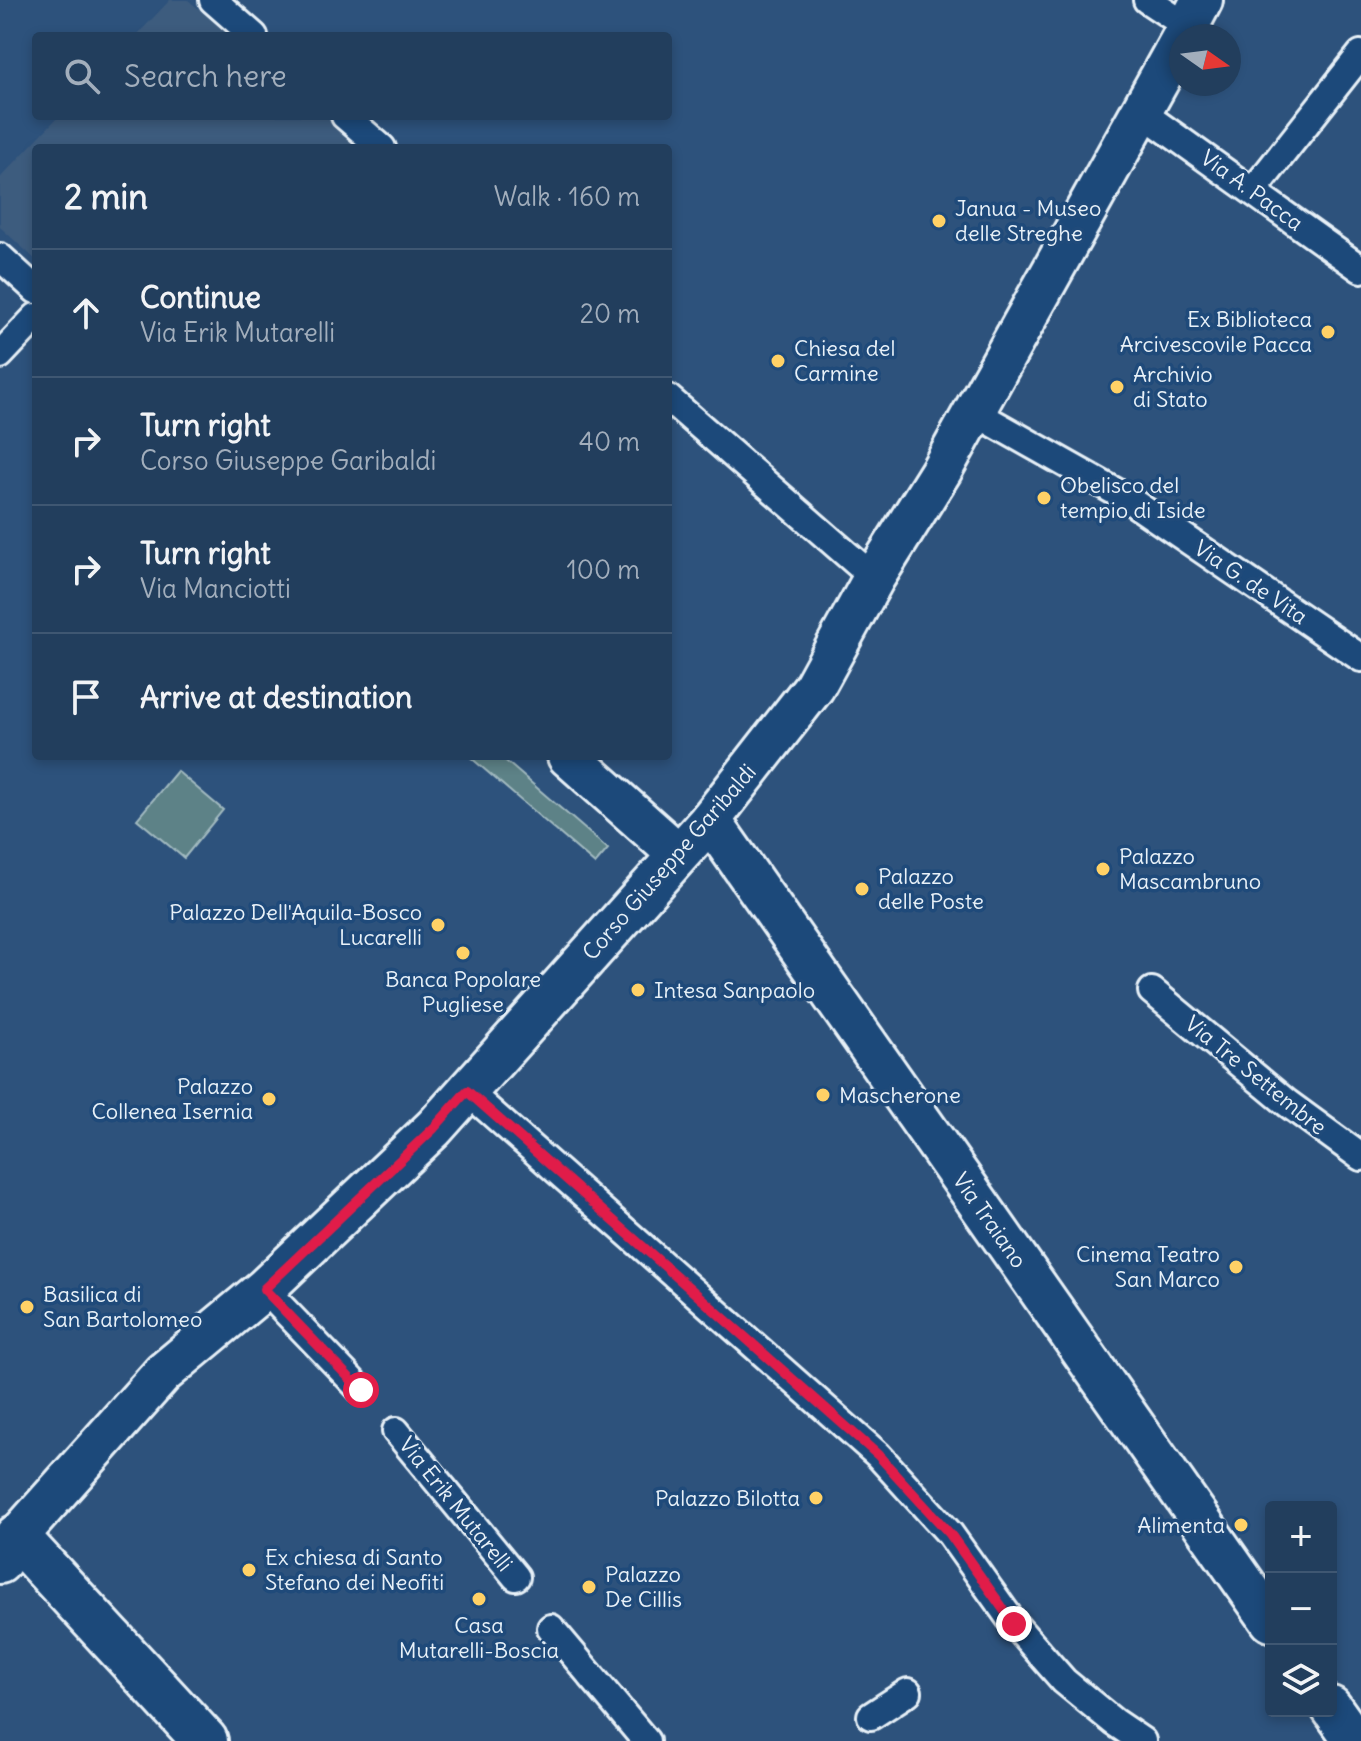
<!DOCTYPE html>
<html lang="en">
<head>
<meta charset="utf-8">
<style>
  body { margin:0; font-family:Delius,sans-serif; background:#2a4563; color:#f1f3f6 }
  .controls { position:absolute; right:24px; bottom:24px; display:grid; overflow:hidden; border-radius:8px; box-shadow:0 4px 12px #0003 }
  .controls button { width:72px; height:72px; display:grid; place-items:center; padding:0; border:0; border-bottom:2px solid #3f5772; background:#223e5d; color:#f1f3f6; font:40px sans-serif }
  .compass { position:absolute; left:1169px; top:24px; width:72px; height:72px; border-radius:50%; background:#223e5d; box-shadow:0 4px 12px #0003; rotate:104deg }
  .stop { position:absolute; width:24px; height:24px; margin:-18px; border:6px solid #e11d48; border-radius:50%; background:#fff }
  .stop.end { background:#e11d48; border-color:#fff; box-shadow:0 2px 8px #0008 }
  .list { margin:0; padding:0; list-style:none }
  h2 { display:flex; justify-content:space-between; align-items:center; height:104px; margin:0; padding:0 32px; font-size:34px }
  h2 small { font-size:26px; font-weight:400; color:#a2aebc }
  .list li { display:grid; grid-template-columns:52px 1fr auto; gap:24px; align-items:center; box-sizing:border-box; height:128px; padding:0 32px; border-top:2px solid #3f5772 }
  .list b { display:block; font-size:30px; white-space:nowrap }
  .list p { margin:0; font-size:26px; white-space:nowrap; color:#a2aebc }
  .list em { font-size:26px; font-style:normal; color:#a2aebc }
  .icon { flex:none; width:44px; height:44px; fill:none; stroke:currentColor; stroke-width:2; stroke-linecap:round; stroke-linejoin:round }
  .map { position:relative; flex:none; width:1361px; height:1741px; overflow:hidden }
  .search { position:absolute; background:#223e5d; box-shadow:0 4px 12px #0003; left:32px; top:32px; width:640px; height:88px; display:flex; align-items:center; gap:20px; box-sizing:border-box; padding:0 28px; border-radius:8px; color:#a2aebc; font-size:30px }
  .panel { position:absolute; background:#223e5d; box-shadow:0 4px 12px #0003; left:32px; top:144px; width:640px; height:616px; border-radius:8px }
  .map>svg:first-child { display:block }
  .built { fill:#3e5c7e }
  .green { fill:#5d8287; stroke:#a2bac0; stroke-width:2 }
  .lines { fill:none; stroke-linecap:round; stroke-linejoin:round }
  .service-casing { stroke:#e8f1f8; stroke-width:32 }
  .pedestrian-casing { stroke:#e8f1f8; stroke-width:46 }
  .minor-casing { stroke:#e8f1f8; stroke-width:50 }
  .service { stroke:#1f4a7a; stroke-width:26 }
  .pedestrian { stroke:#1f4a7a; stroke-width:40 }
  .minor { stroke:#1f4a7a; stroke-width:44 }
  .route { stroke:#e11d48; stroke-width:10 }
  .poi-dot { fill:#ffd166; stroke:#1f4a7a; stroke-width:3 }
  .labels { text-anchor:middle; stroke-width:7; stroke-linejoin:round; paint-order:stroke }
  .street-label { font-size:22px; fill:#e8f1f8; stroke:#1f4a7a }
  .poi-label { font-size:22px; fill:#e8f1f8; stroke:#1f4a7a; text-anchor:start }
</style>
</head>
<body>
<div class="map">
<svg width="1361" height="1741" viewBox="0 0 1361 1741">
  <rect width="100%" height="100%" fill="#2d527c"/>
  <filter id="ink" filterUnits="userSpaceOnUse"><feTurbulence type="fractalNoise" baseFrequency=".0125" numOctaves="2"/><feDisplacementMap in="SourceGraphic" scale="16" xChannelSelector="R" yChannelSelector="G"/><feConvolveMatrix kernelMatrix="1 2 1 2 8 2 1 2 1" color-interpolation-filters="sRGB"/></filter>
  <g filter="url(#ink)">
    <!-- built -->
    <g class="built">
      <path d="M170,0H188L231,36H136Z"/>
      <path d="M59,116H325L360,148H36V260L0,227V178Z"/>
    </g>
    <!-- green -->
    <g class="green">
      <path d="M469,756H500L608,849L595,864Z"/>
      <path d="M177,771L223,810L184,858L137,819Z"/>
    </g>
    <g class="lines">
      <defs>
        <g id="service">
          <path d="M213,0L254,36"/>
          <path d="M1147,0L1188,27"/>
          <path d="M1141,112L1361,269"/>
          <path d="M345,116L382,148"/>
          <path d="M1253,191L1361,54"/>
          <path d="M0,257L36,290"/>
          <path d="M0,355L36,317"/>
          <path d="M668,398L874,578"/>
          <path d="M974,412L1125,497L1361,658"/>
          <path d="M1152,991L1287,1103L1361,1157"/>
          <path d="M467,1091L878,1455L950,1534L1014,1624L1064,1681L1114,1722L1142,1741"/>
          <path d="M264,1289L361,1390"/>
          <path d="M396,1431L516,1577"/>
          <path d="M551,1628L646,1741"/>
          <path d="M871,1716L908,1692"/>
        </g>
        <g id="pedestrian">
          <path d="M1183,36L1202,0"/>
          <path d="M568,756L678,854"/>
          <path d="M710,820L1271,1621"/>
          <path d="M0,1563L17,1537L163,1373L264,1289L434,1128L710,820L814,687L874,578L941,471L1181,40"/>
          <path d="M1331,1707L1355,1741"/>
        </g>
        <path id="minor" d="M17,1537L205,1741"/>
      </defs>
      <!-- service casing -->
      <use href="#service" class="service-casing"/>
      <!-- pedestrian casing -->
      <use href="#pedestrian" class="pedestrian-casing"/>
      <!-- minor casing -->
      <use href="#minor" class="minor-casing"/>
      <!-- service -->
      <use href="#service" class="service"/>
      <!-- pedestrian -->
      <use href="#pedestrian" class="pedestrian"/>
      <!-- minor -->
      <use href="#minor" class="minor"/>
    </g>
  </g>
  <g class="lines" filter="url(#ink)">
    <!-- route -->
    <path class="route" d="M361,1390L264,1289L434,1128L467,1091L878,1455L950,1534L1014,1624"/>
  </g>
  <!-- markers -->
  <g class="poi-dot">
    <circle cx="939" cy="221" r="8"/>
    <circle cx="1328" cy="332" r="8"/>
    <circle cx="778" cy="361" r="8"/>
    <circle cx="1117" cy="387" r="8"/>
    <circle cx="1044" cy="498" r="8"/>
    <circle cx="1103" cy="869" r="8"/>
    <circle cx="862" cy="889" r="8"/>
    <circle cx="438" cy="925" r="8"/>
    <circle cx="463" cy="953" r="8"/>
    <circle cx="638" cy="990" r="8"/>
    <circle cx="823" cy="1095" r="8"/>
    <circle cx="269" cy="1099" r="8"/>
    <circle cx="1236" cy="1267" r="8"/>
    <circle cx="27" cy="1307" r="8"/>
    <circle cx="816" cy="1498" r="8"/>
    <circle cx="1241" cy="1525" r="8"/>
    <circle cx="249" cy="1570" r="8"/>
    <circle cx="589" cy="1587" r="8"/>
    <circle cx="479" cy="1599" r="8"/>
  </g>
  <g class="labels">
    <!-- street labels -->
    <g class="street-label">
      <text transform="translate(1252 190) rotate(36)" y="8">Via A. Pacca</text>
      <text transform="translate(1251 582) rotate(34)" y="8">Via G. de Vita</text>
      <text transform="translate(669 862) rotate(-49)" y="8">Corso Giuseppe Garibaldi</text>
      <text transform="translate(1256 1075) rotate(39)" y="8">Via Tre Settembre</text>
      <text transform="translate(990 1220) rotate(55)" y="8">Via Traiano</text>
      <text transform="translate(456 1504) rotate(51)" y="8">Via Erik Mutarelli</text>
    </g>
    <!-- poi labels -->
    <g class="poi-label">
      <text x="955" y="216">Janua - Museo<tspan x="955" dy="25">delle Streghe</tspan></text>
      <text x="1312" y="327" text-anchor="end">Ex Biblioteca<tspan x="1312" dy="25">Arcivescovile Pacca</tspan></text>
      <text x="794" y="356">Chiesa del<tspan x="794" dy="25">Carmine</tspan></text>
      <text x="1133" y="382">Archivio<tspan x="1133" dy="25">di Stato</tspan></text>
      <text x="1060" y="493">Obelisco del<tspan x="1060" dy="25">tempio di Iside</tspan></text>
      <text x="1119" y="864">Palazzo<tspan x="1119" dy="25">Mascambruno</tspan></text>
      <text x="878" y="884">Palazzo<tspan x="878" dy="25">delle Poste</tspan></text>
      <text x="422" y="920" text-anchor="end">Palazzo Dell'Aquila-Bosco<tspan x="422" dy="25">Lucarelli</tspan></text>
      <text x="463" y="987" text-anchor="middle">Banca Popolare<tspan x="463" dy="25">Pugliese</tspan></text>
      <text x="654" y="998">Intesa Sanpaolo</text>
      <text x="253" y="1094" text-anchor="end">Palazzo<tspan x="253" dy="25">Collenea Isernia</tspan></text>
      <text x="839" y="1103">Mascherone</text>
      <text x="1220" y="1262" text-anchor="end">Cinema Teatro<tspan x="1220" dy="25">San Marco</tspan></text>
      <text x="43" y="1302">Basilica di<tspan x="43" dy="25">San Bartolomeo</tspan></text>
      <text x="800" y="1506" text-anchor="end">Palazzo Bilotta</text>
      <text x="1225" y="1533" text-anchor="end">Alimenta</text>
      <text x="265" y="1565">Ex chiesa di Santo<tspan x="265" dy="25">Stefano dei Neofiti</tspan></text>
      <text x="605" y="1582">Palazzo<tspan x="605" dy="25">De Cillis</tspan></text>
      <text x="479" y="1633" text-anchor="middle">Casa<tspan x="479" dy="25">Mutarelli-Boscia</tspan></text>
    </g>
  </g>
</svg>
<div class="controls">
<button>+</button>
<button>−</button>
<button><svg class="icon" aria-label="layers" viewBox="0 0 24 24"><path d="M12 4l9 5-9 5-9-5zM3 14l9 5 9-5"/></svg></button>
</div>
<svg class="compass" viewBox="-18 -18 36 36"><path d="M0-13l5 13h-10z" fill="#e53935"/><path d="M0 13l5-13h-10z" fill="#a2aebc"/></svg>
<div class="stop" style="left:361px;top:1390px"></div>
<div class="stop end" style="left:1014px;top:1624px"></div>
<div class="search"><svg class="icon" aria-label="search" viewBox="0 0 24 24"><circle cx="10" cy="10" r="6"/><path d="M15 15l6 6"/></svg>Search here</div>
<section class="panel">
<h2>2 min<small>Walk · 160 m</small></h2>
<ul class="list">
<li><svg class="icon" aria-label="ahead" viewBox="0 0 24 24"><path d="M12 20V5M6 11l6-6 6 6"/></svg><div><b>Continue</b><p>Via Erik Mutarelli</p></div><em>20 m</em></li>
<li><svg class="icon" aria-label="right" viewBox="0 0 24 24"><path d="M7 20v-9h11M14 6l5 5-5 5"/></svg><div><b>Turn right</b><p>Corso Giuseppe Garibaldi</p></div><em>40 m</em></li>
<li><svg class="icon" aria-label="right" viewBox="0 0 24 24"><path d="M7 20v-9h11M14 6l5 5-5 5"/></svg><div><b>Turn right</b><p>Via Manciotti</p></div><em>100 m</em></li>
<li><svg class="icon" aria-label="arrive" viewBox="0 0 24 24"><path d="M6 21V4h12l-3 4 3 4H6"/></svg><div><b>Arrive at destination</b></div></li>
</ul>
</section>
</div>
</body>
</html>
